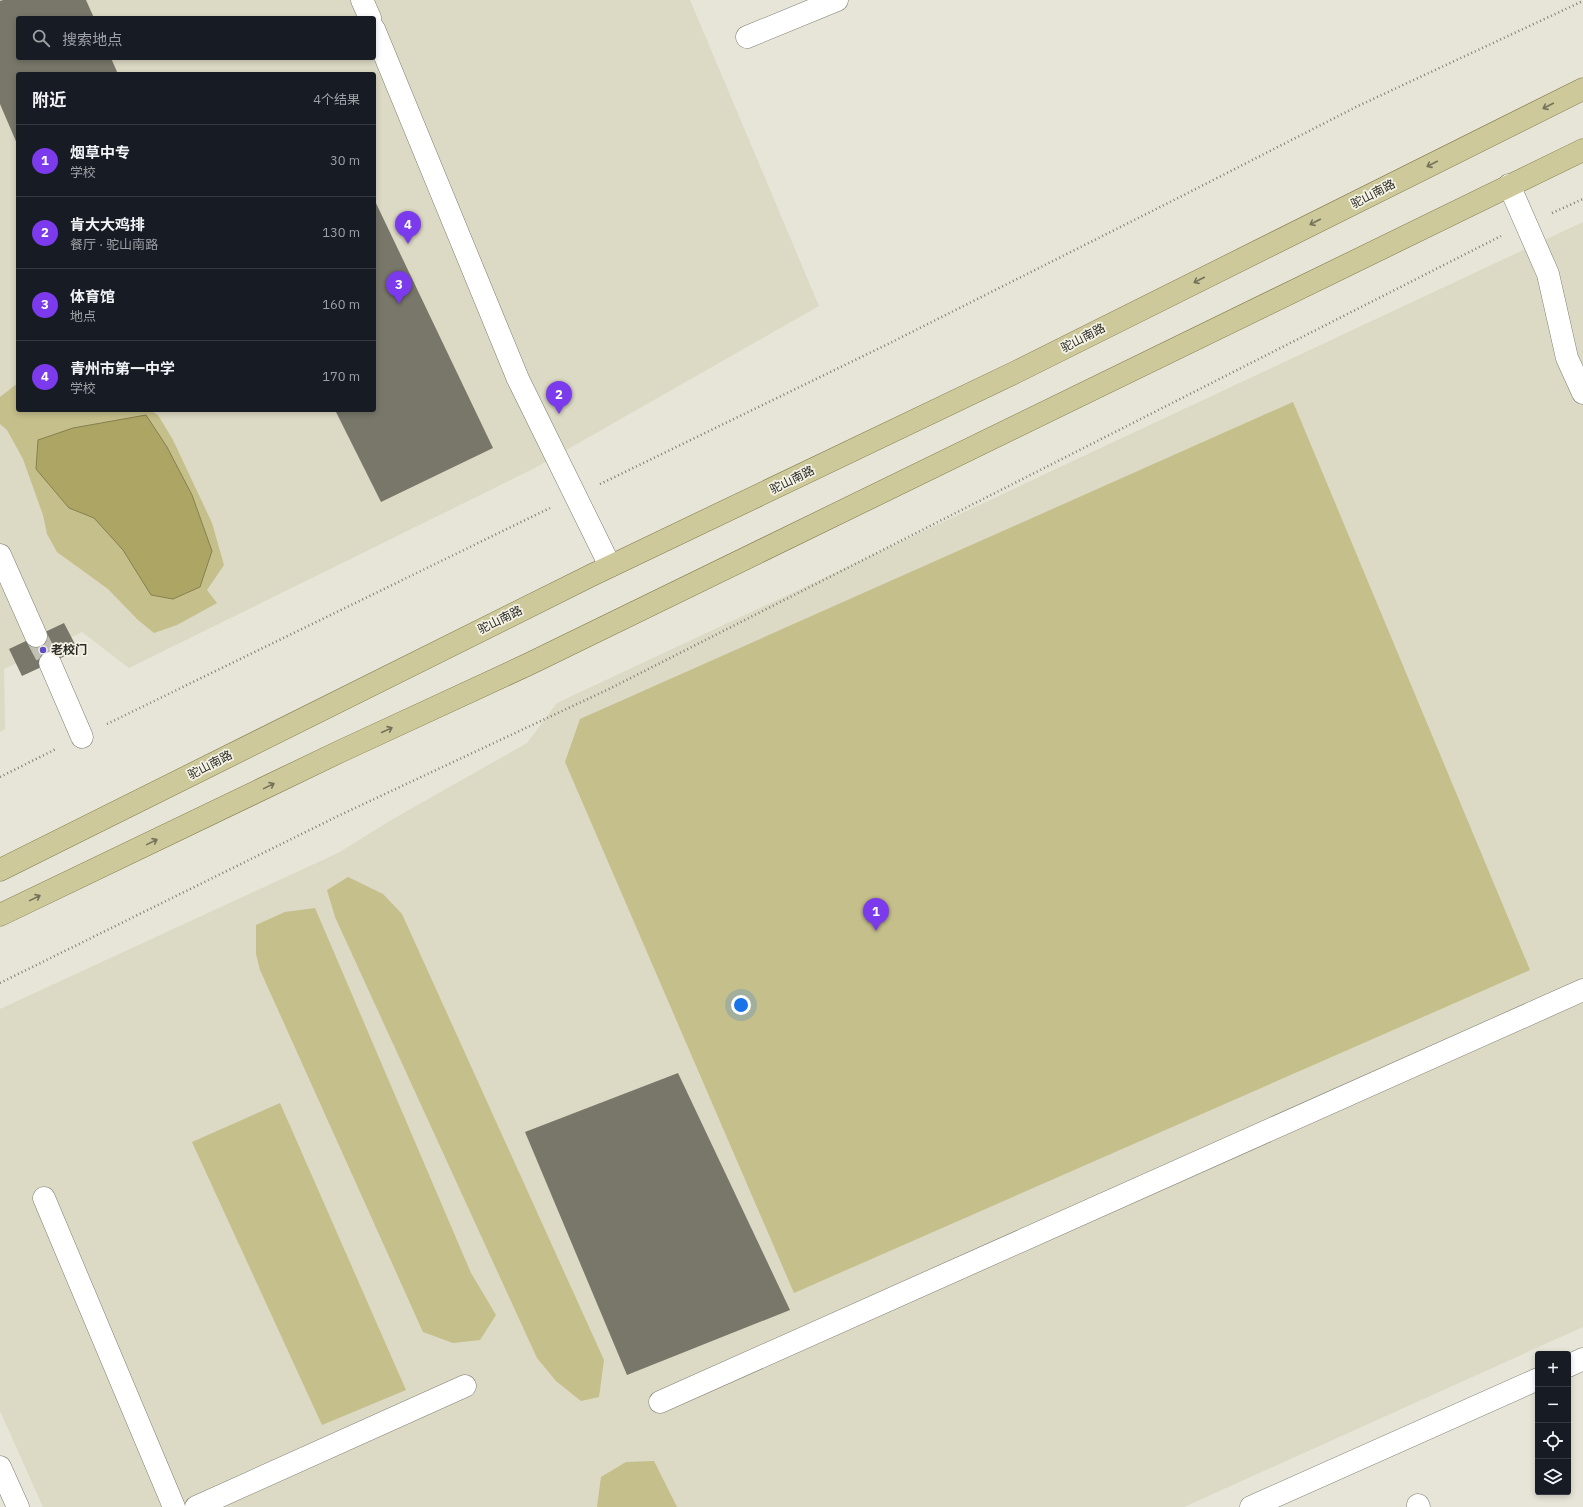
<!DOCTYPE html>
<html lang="zh">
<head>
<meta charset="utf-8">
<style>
  body { margin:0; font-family:"IBM Plex Sans","Noto Sans SC",sans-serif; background:#242831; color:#f1f3f6 }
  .controls { position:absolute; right:12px; bottom:12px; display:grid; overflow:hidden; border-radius:4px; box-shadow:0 2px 6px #0003 }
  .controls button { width:36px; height:36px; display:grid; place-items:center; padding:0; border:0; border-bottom:1px solid #363941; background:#171b24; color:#f1f3f6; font:20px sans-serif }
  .you { position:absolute; left:741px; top:1005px; width:14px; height:14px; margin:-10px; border:3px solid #fff; border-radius:50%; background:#1a73e8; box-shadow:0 0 0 6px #1a73e833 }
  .badge { display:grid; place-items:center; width:26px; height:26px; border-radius:50%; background:#7c3aed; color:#fff; font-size:13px; font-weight:700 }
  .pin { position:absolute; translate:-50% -33px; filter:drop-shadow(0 1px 2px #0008) }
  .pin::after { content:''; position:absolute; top:21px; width:14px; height:12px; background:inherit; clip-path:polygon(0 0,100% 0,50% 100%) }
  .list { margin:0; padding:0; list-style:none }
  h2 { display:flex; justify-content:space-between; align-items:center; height:52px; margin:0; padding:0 16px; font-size:17px }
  h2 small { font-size:13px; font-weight:400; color:#9ea1a6 }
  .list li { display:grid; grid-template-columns:26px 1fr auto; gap:12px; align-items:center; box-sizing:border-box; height:72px; padding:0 16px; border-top:1px solid #363941 }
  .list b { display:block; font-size:15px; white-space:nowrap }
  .list p { margin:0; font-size:13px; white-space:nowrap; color:#9ea1a6 }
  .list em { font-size:13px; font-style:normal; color:#9ea1a6 }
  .icon { flex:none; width:22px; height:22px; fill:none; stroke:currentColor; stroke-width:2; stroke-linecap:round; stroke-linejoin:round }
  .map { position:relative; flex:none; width:1583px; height:1507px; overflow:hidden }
  .search { position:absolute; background:#171b24; box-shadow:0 2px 6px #0003; left:16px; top:16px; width:360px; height:44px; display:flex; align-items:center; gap:10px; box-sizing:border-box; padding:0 14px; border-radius:4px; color:#9ea1a6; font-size:15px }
  .panel { position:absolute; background:#171b24; box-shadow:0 2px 6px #0003; left:16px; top:72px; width:360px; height:340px; border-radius:4px }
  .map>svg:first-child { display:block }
  .built { fill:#dcd9c4; fill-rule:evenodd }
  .green { fill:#c5bf8b }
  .water { fill:#ada563; stroke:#868050 }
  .building { fill:#78776a }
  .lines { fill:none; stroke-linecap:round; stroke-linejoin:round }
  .street-tunnel { stroke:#c1c0b3; stroke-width:22; stroke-dasharray:22 11; stroke-linecap:butt }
  .street-casing { stroke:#7f7e71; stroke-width:23 }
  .secondary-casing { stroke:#7f7e71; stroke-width:23 }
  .primary-casing { stroke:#807a47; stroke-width:23 }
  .path { stroke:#807f75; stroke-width:2.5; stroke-dasharray:1 3; stroke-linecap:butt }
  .street { stroke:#fff; stroke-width:22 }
  .secondary { stroke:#fff; stroke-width:22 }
  .primary { stroke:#cec99b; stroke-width:22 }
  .oneway { stroke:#74725a }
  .poi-dot { fill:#5b4ec6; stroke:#f3f2e4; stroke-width:1.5 }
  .labels { text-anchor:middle; stroke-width:3.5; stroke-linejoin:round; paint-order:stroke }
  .street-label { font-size:12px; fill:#2b2a25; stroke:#f3f2e4 }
  .poi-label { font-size:12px; font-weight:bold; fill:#2b2a25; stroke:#f3f2e4; text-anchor:start }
</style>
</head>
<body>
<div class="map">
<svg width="1583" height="1507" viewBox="0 0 1583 1507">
  <rect width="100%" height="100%" fill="#e6e5d7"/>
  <!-- built -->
  <g class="built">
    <path d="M0,0H690L819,306L533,469L129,668L82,632L4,669L5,729L0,732ZM18,18H374V58H18ZM18,74H374V410H18Z"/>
    <path d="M1583,222V1327L1184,1507H43L0,1411V1009L338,853L393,819L527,743L557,703Z"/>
  </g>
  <!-- green -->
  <g class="green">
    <path d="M18,383V410H150L158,415L173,440L212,523L224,565L207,590L217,603L177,625L154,633L138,620L108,589L57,552L47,534L43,515L23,459L7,430L0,424V397Z"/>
    <path d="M1293,402L1530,970L794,1293L565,762L580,719Z"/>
    <path d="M348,877L383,894L402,914L604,1360L599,1397L581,1401L556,1381L537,1358L335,917L327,890Z"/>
    <path d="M315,908L471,1273L496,1315L480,1340L453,1343L423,1332L260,970L256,954V925L285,912Z"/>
    <path d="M280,1103L406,1390L322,1425L192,1142Z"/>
    <path d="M654,1461L677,1507H597L601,1477L626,1462Z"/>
  </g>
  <!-- water -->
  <path class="water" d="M146,415L167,447L192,495L212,551L200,587L173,599L151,595L123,550L94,518L69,508L36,469L38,440L73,428Z"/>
  <!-- building -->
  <g class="building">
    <path d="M3,0H86L94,18H18V58H111L118,74H18V146L0,104V1Z"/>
    <path d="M374,199L493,448L381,502L335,410H374Z"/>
    <path d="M64,623L78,650L22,676L9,649Z"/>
    <path d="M678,1073L790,1310L627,1375L525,1132Z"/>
  </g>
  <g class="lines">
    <!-- street-tunnel -->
    <path class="street-tunnel" d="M36,636L50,663"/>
    <defs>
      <g id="street">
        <path d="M362,0L370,18"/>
        <path d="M374,29L518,379L610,566"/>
        <path d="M747,37L837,0"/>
        <path d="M1509,185L1548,274L1567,358L1583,393"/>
        <path d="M0,555L36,636"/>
        <path d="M50,663L82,737"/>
        <path d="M44,1198L174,1507"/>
        <path d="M660,1402L1583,990"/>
        <path d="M0,1467L18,1507"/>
        <path d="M1418,1505L1419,1507"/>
        <path d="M196,1507L465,1386"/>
      </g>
      <g id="secondary">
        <path d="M1568,1366L1583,1359"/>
        <path d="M1251,1507L1538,1379"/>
      </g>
      <g id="primary">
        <path d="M0,870L592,575L1016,372L1583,89"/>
        <path d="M0,915L339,752L529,664L1583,150"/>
      </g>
    </defs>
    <!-- street casing -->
    <use href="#street" class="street-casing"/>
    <!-- secondary casing -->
    <use href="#secondary" class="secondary-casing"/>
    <!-- primary casing -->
    <use href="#primary" class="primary-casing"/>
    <!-- path -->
    <g class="path">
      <path d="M1552,213L1583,199"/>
      <path d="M600,484L888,344L1178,198L1358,106L1583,1"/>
      <path d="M107,724L550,508"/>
      <path d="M0,777L56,749"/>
      <path d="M0,983L338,816L609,689L1501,236"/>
    </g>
    <!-- street -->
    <use href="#street" class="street"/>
    <!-- secondary -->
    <use href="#secondary" class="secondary"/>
    <!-- primary -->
    <use href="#primary" class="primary"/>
  </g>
  <!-- one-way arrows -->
  <defs><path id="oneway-shaft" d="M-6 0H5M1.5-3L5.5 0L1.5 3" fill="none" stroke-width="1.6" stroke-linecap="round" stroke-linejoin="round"/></defs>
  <g class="oneway">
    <use href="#oneway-shaft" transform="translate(1548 106) rotate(153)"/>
    <use href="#oneway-shaft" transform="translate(1432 164) rotate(153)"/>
    <use href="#oneway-shaft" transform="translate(1315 222) rotate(153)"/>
    <use href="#oneway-shaft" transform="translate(1199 280) rotate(153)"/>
    <use href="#oneway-shaft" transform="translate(387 730) rotate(-25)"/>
    <use href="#oneway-shaft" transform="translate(269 786) rotate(-26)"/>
    <use href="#oneway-shaft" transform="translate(152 842) rotate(-26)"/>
    <use href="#oneway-shaft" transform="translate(35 898) rotate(-26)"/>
  </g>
  <!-- markers -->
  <circle class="poi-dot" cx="43" cy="650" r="4"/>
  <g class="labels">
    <!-- street labels -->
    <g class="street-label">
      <text transform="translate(1373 194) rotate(-27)" y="4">驼山南路</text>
      <text transform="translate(1083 338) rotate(-27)" y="4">驼山南路</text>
      <text transform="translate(792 480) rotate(-26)" y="4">驼山南路</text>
      <text transform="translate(500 620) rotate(-26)" y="4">驼山南路</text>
      <text transform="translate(210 765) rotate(-27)" y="4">驼山南路</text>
    </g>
    <!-- poi labels -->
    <g class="poi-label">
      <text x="51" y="654">老校门</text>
    </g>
  </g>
</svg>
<div class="controls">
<button>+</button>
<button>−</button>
<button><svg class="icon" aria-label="locate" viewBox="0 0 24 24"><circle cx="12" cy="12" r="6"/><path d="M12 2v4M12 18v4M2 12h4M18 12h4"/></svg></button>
<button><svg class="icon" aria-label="layers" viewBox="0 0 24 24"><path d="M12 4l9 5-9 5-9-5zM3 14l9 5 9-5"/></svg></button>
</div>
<div class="you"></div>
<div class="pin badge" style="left:876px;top:931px">1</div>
<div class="pin badge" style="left:559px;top:414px">2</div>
<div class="pin badge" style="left:399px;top:304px">3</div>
<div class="pin badge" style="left:408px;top:244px">4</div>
<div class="search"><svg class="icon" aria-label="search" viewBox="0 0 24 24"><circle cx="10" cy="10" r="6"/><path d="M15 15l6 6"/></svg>搜索地点</div>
<section class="panel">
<h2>附近<small>4个结果</small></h2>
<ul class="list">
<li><span class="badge">1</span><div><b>烟草中专</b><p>学校</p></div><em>30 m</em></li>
<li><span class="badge">2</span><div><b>肯大大鸡排</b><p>餐厅 · 驼山南路</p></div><em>130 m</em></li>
<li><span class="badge">3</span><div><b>体育馆</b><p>地点</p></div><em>160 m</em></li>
<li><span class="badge">4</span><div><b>青州市第一中学</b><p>学校</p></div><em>170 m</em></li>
</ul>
</section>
</div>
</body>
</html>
